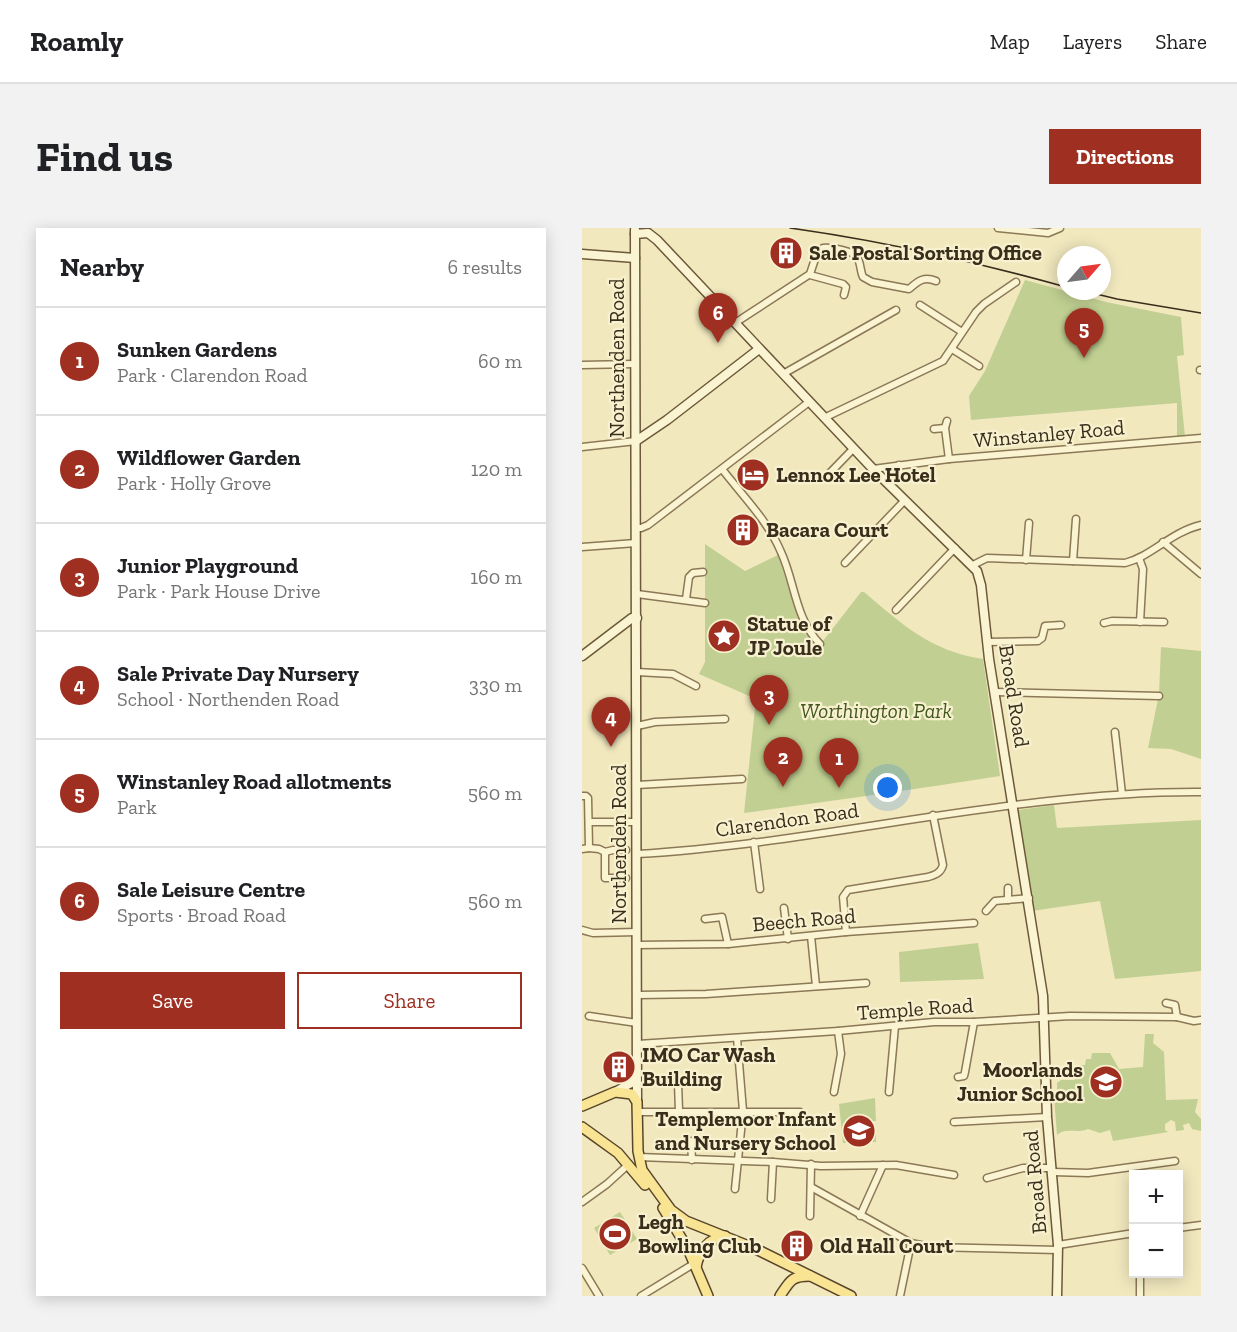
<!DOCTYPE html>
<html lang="en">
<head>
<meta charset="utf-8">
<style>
  body { margin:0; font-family:"Zilla Slab",serif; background:#f2f2f2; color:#202124 }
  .controls { position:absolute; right:18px; bottom:18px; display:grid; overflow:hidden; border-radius:0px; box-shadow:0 3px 15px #0003 }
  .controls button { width:54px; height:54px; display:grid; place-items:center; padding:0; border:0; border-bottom:2px solid #e0e0e0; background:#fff; color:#202124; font:30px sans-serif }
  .compass { position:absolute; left:475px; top:18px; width:54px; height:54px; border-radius:50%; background:#fff; box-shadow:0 3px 15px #0003; rotate:62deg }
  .you { position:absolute; left:306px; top:560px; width:21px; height:21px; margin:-15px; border:4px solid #fff; border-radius:50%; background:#1a73e8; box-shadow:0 0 0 9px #1a73e833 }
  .badge { display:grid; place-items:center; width:39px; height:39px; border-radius:50%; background:#9e2f21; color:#fff; font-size:20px; font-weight:700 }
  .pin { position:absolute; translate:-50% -50px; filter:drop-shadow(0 2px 3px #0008) }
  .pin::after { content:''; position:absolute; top:32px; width:21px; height:18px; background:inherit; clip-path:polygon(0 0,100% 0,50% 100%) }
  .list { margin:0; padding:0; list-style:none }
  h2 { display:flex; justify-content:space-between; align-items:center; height:78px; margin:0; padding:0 24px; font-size:26px }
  h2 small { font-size:20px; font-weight:400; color:#757577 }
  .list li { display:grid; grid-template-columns:39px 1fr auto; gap:18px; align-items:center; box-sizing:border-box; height:108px; padding:0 24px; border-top:2px solid #e0e0e0 }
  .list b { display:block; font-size:22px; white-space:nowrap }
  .list p { margin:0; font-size:20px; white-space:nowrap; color:#757577 }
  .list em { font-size:20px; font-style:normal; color:#757577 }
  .actions { display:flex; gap:12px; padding:18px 24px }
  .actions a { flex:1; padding:14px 0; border:2px solid #9e2f21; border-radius:0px; text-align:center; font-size:21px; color:#9e2f21 }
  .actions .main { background:#9e2f21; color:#fff }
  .map { position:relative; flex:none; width:619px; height:1068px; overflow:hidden; border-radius:0px }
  header { display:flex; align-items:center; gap:36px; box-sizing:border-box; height:84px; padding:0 30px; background:#fff; border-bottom:2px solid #e0e0e0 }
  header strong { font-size:28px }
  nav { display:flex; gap:33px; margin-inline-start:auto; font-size:21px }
  .intro { display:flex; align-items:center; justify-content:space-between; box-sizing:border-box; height:144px; padding:0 36px }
  h1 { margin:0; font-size:42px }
  .button { padding:15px 27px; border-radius:0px; background:#9e2f21; color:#fff; font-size:21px; font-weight:700 }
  main { display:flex; gap:36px; padding:0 36px }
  aside { flex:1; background:#fff; border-radius:0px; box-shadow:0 3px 15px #0003 }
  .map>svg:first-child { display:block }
  .green { fill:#c1d092 }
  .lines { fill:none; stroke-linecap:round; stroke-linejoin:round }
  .street-casing { stroke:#8b7856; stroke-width:9 }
  .secondary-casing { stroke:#6c5939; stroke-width:11 }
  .primary-casing { stroke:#58452b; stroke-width:12 }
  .street { stroke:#fbf4d2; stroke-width:6 }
  .secondary { stroke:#fbf4d2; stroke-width:8 }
  .primary { stroke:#f8e493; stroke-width:9 }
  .tram { stroke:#392d1b; stroke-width:1.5 }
  .labels { text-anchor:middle; stroke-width:4.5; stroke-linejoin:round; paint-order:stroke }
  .poi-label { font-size:21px; font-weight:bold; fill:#392d1b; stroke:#f8f1cf; text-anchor:start }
  .street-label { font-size:21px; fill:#392d1b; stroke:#f8f1cf }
  .park-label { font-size:21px; font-style:italic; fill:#435720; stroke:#f8f1cf }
</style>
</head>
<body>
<header>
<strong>Roamly</strong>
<nav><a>Map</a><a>Layers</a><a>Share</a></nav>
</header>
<div class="intro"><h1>Find us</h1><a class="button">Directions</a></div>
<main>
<aside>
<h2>Nearby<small>6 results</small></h2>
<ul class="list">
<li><span class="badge">1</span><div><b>Sunken Gardens</b><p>Park · Clarendon Road</p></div><em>60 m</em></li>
<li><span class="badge">2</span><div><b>Wildflower Garden</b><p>Park · Holly Grove</p></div><em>120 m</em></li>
<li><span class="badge">3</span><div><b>Junior Playground</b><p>Park · Park House Drive</p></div><em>160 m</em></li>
<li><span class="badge">4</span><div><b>Sale Private Day Nursery</b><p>School · Northenden Road</p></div><em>330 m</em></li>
<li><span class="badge">5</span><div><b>Winstanley Road allotments</b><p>Park</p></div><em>560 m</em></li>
<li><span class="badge">6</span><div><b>Sale Leisure Centre</b><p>Sports · Broad Road</p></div><em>560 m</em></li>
</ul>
<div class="actions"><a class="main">Save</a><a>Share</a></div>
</aside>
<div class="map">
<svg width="619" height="1068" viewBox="0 0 619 1068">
  <rect width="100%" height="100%" fill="#f1e8be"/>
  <!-- green -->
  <g class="green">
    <path d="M443,52L524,74L599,89L602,127L595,128L603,209L595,211V175L389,192L387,168L403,143Z"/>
    <path d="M123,316L163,343L196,327L220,402L235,419L237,420L242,416L241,413L279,364H282C320,396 348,423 401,431L418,548C332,562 247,573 162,585L174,471L117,446L123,434Z"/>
    <path d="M579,419L619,423V531L589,521L566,520L577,466Z"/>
    <path d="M472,577L475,600L619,592V743L533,751L518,673L450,683L436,582Z"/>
    <path d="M396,715L402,751L318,754L317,724Z"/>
    <path d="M563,806H572L571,815L582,824L584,872L616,871L613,884L619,891V903L610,901L607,895L601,897L602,902L594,903L593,894L589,892L583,896V902L586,904L531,913L528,902L518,905L506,901C496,906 484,899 475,907L472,869H475V855L479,852H493L494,842H498V837H503L504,831H509L510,825H528L537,841L561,839Z"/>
    <path d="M293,870L294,893H288V899H294V914L261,915L257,876Z"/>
    <path d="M38,984L55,1011L28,1027L12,1000Z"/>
  </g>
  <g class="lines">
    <defs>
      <g id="street">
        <path d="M416,0L466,5L478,0"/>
        <path d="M228,47L261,56L264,59L262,67"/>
        <path d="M338,77L380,104"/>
        <path d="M153,95L228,46L235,25L241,20C249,19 271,23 275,29C279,35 278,43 281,49L290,54L327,61C336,53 342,48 354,53"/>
        <path d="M370,121L397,138"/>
        <path d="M0,137L53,136"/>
        <path d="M618,142H619"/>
        <path d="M201,146L314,82"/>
        <path d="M242,190L361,133L394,84L402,76L434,54"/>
        <path d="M365,193L363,200L367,231"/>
        <path d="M352,201L363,200"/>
        <path d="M0,219L54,213"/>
        <path d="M140,241C160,267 186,293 199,324C213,354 213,391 238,416"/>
        <path d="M291,241L367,231L619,210"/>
        <path d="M243,250L271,221"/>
        <path d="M304,254L317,237"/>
        <path d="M54,300H59L66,297L227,174"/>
        <path d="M581,314L619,346"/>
        <path d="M0,319L54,315"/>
        <path d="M557,330L561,341L558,394"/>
        <path d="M444,332L447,295"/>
        <path d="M491,333L494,291"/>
        <path d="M263,335L323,272"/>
        <path d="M391,337L405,330L543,335C570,328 589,304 619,297"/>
        <path d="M55,366L123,375"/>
        <path d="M104,371L107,349L111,345L121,344"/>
        <path d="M314,382L373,320"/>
        <path d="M522,395L530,393L582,394"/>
        <path d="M405,414L456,413L460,410L463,398L479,397"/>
        <path d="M55,444L91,446L114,458"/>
        <path d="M412,464L577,468"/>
        <path d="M55,498L73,494L143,491"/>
        <path d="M533,504L540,566"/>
        <path d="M55,557L160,551"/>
        <path d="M0,568H4L6,570L7,620L0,621"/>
        <path d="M7,594H55"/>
        <path d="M172,614L178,661"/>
        <path d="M7,620L17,621L23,624V650H44"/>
        <path d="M23,624L31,622H44"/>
        <path d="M55,626C244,615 429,563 619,564"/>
        <path d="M426,660V672"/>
        <path d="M202,680L206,711"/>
        <path d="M404,683L413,673L447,670"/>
        <path d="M123,691L140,689L146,716"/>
        <path d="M0,702L11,705L55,704"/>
        <path d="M264,704L261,669L266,662L346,649C353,647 359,645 361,637L351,587"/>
        <path d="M229,708L234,758"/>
        <path d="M55,717L146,716L264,704L392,695"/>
        <path d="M56,767L124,766L284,755"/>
        <path d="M584,775L593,777L595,789"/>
        <path d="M7,788L55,795"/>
        <path d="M56,816L256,803L352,794H392L488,788L595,789L612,793L619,792"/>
        <path d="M438,843L464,842"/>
        <path d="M376,849L382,848L383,844L392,794"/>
        <path d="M96,855L97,883"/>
        <path d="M252,864L259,826L256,803"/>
        <path d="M307,864L313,798"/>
        <path d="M56,884H218"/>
        <path d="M372,894L465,889"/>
        <path d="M109,913L110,932"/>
        <path d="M57,929L191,934L239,938L314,937L372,947"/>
        <path d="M471,944L506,945L593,933"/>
        <path d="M405,950L441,940H470"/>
        <path d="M229,959L329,1015L348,1019L476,1022"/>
        <path d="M153,961L161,883L155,810"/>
        <path d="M189,971L191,934"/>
        <path d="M0,974L25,956L47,936"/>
        <path d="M228,988L229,936"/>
        <path d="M278,988L301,937"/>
        <path d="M596,1000L619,997"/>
        <path d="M476,1017L552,1005"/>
        <path d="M0,1040L17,1068"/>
        <path d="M59,1068L113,1035"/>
        <path d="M318,1068L329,1015"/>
        <path d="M558,1068V1046"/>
      </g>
      <g id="secondary">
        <path d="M53,2L55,874"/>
        <path d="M53,6L66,5L75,12L291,241L395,343L399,357L407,431L461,768L465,889L476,1017L475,1068"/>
        <path d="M0,26L53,30"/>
        <path d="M54,213L85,192L177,121"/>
        <path d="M0,428L50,390H55"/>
        <path d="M33,864L49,855L54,845"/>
      </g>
      <g id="primary">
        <path d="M0,878L33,864L50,866L55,874L56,923L60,942L89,982L104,993L174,1021L269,1068"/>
        <path d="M0,899L36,925L63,957"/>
        <path d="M81,980L106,1021L126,1068"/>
        <path d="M114,1039C117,1023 126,1011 143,1008"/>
        <path d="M198,1068C208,1053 209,1048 228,1048"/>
      </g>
    </defs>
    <!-- street casing -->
    <use href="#street" class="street-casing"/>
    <!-- secondary casing -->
    <use href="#secondary" class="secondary-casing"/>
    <!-- primary casing -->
    <use href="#primary" class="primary-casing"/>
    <!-- street -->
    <use href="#street" class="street"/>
    <!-- secondary -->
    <use href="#secondary" class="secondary"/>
    <!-- primary -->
    <use href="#primary" class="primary"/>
    <!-- tram -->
    <g class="tram">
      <path d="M208,0C301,13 394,34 484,59"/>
      <path d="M502,63L535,71L619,85"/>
    </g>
  </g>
  <!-- icons -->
  <defs>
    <symbol id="building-disc" viewBox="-11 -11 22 22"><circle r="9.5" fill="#9e2f21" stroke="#f8f1cf"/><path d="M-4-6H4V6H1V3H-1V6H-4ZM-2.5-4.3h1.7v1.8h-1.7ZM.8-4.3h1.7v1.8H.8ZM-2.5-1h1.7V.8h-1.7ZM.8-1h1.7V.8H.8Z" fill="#fff"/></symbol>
    <symbol id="hotel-disc" viewBox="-11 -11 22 22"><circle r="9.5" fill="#9e2f21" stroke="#f8f1cf"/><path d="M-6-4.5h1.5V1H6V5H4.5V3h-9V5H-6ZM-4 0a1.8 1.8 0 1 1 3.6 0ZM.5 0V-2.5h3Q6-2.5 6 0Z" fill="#fff"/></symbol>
    <symbol id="sight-disc" viewBox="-11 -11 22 22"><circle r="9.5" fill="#9e2f21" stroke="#f8f1cf"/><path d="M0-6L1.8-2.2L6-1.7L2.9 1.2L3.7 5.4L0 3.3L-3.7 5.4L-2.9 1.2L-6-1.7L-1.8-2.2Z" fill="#fff"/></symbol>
    <symbol id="school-disc" viewBox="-11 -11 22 22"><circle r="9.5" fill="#9e2f21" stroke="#f8f1cf"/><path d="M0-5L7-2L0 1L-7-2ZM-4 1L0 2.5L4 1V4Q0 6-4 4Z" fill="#fff"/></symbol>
    <symbol id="stadium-disc" viewBox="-11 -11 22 22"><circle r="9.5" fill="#9e2f21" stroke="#f8f1cf"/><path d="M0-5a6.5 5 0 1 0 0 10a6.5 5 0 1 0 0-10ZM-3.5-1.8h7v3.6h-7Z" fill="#fff"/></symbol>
  </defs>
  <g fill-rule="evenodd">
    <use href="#building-disc" x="185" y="6" width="38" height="38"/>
    <use href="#hotel-disc" x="152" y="228" width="38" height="38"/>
    <use href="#building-disc" x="142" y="283" width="38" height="38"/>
    <use href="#sight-disc" x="123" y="389" width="38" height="38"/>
    <use href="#building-disc" x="18" y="820" width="38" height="38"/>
    <use href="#school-disc" x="505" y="835" width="38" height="38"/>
    <use href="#school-disc" x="258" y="884" width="38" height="38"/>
    <use href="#stadium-disc" x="14" y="987" width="38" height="38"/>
    <use href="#building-disc" x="196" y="999" width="38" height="38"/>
  </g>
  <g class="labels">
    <!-- poi labels -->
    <g class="poi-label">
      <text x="227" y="32">Sale Postal Sorting Office</text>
      <text x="194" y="254">Lennox Lee Hotel</text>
      <text x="184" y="309">Bacara Court</text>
      <text x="165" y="403">Statue of<tspan x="165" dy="24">JP Joule</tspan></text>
      <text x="60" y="834">IMO Car Wash<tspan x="60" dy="24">Building</tspan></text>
      <text x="501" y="849" text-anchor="end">Moorlands<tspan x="501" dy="24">Junior School</tspan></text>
      <text x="254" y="898" text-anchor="end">Templemoor Infant<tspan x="254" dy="24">and Nursery School</tspan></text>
      <text x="56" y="1001">Legh<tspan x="56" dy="24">Bowling Club</tspan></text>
      <text x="238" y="1025">Old Hall Court</text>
    </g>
    <!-- street labels -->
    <g class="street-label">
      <text transform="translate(35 130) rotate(-90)" y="7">Northenden Road</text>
      <text transform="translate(467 206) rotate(-5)" y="7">Winstanley Road</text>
      <text transform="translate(432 468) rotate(81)" y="7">Broad Road</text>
      <text transform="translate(205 592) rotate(-8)" y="7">Clarendon Road</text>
      <text transform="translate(37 616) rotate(-90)" y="7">Northenden Road</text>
      <text transform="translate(222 692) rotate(-5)" y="7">Beech Road</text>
      <text transform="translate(333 781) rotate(-4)" y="7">Temple Road</text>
      <text transform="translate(453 954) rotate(-95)" y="7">Broad Road</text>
    </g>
    <!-- park labels -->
    <g class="park-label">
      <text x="294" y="490">Worthington Park</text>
    </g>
  </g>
</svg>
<div class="controls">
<button>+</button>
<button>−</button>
</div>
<svg class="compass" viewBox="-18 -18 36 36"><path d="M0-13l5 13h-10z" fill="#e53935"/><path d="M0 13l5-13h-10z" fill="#757577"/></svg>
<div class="you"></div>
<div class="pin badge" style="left:257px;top:560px">1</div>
<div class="pin badge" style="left:201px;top:559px">2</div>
<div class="pin badge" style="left:187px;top:497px">3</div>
<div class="pin badge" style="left:29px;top:519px">4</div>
<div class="pin badge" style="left:502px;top:130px">5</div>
<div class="pin badge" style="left:136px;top:115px">6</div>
</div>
</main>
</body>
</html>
